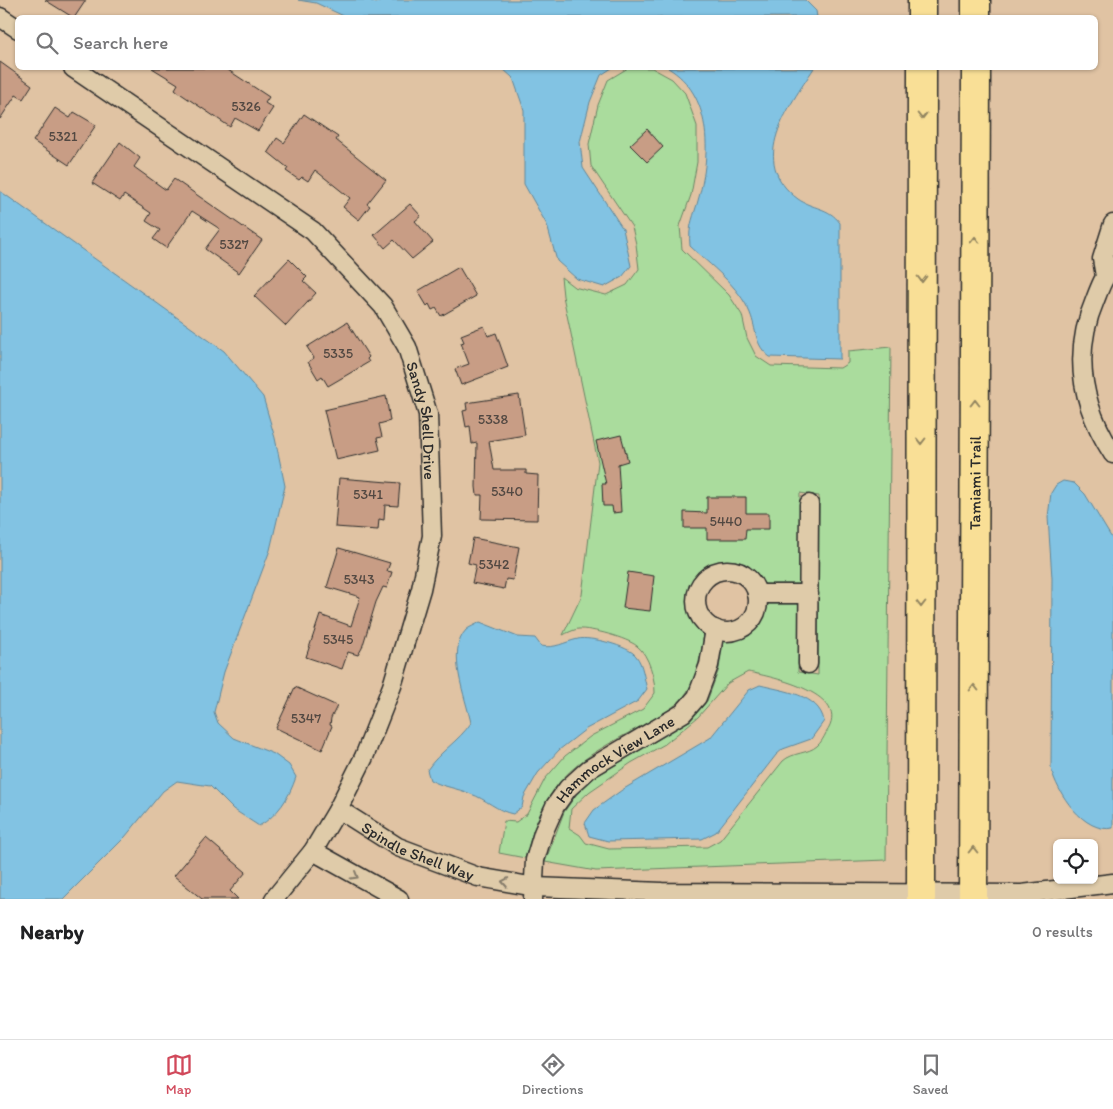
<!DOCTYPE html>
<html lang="en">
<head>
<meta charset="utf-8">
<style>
  body { margin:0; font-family:Itim,sans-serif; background:#f2f2f2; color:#202124 }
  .controls { position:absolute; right:15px; bottom:15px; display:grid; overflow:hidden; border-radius:8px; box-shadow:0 1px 4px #0004 }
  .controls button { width:45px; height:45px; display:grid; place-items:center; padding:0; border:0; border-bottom:1px solid #e0e0e0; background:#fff; color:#202124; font:25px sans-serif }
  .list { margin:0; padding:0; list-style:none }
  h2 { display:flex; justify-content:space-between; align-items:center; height:65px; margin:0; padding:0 20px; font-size:21px }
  h2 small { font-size:16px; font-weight:400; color:#757577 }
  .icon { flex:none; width:28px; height:28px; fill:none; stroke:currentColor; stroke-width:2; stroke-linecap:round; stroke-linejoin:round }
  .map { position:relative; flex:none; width:1113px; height:899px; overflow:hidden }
  .search { position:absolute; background:#fff; box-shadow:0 1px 4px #0004; left:15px; right:15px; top:15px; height:55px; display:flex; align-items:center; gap:12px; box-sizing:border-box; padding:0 18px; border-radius:8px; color:#757577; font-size:19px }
  .sheet { height:140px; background:#fff }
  nav { display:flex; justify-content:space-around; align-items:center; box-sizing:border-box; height:70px; border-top:1px solid #e0e0e0; background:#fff; font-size:14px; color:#757577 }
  nav a { display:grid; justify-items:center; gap:2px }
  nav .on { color:#d1495b }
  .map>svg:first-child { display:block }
  .green { fill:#aadc9d; stroke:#6a8464; fill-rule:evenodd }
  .water { fill:#82c3e3; stroke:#5f8699 }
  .building { fill:#c89d85; stroke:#2b2b2b }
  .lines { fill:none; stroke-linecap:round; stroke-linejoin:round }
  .street-casing { stroke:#2b2b2b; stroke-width:21 }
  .primary-casing { stroke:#2b2b2b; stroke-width:31 }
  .street { stroke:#dfcba9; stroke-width:18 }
  .primary { stroke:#f9df96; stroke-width:28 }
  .oneway { stroke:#928560 }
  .oneway2 { stroke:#857b6a }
  .labels { text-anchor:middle; stroke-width:4.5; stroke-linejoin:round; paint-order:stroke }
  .number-label { font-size:14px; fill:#524842 }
  .street-label { font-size:16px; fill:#2b2b2b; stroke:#dfcba9 }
</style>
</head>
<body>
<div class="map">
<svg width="1113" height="899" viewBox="0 0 1113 899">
  <rect width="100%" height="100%" fill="#e0c3a3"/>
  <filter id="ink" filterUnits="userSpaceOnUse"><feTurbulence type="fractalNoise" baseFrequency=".02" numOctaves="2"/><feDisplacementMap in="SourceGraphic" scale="10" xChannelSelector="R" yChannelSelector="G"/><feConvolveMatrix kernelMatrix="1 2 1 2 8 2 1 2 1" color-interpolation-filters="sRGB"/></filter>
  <g filter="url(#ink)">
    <!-- green -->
    <path class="green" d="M628,68H652L672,79L685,93L697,126V162L691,195L680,226L682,249L729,295L742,315L747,338L756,356L771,366L840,368L848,363V351L891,347L886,860L596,871L545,862L564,812L576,795L595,777L691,720L707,701L719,669L723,641C748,640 762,629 768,604H799L798,672L818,675L819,496L800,493L799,584H764C734,525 650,592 704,633C701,653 698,675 687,692C679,705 665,712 652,720C621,738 583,754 560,782C541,804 533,830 525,858L499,853L504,821L516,822L527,814L545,779L565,756L591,736L643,709L655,693C655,679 649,655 637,646C627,638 591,628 578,629C573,630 567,633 563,635L582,595L598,462L563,296L561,277L574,287L606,295L627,285L639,269L636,244L632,227L591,166L589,144L598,105L608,80ZM748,672C773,677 854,694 826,733C824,737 821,743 817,746C808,754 793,752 783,761L720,840L707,847L609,849L586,843L580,835L569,828L571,809L589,792L631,763L665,744L698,717L728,683Z"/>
    <!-- water -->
    <g class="water">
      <path d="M298,0H369L376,3L385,0H805L816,11L817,17L348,18L316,3Z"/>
      <path d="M502,68H612L601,75L590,102L580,142L583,168L623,229L631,266L622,277L604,287L577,279L557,261L547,225L524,184V110L513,78Z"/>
      <path d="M668,68H814C789,107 746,161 798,199C812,209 829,207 840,223V359L770,357C754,345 757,330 750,313C739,286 710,265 690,246C688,224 694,217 699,197C711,153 712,94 668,68Z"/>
      <path d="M0,191L224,351L263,397L275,438L285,486L270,550L224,672L214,712L218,723L234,738L274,754L289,765L296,777C289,798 278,815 259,826L233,809L210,786L177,781L163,791L125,837L63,899H0Z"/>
      <path d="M1063,481L1074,483L1085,494L1113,540V828C1084,834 1057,793 1051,768L1052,578L1048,517L1051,493L1056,485Z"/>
      <path d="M480,622L518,637L535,638L541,646C555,649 564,642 578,639C589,636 629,646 636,656C643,664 644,679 647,689L638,701L586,729L559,750L538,773L524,797L522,807L513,814C497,811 486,799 471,794C457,788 443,787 430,780L427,770C439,752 459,741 471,723C466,698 446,651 466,630C469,627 476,625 480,622Z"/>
      <path d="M760,685C783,691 819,694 824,721L811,739L783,749L776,755L716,832L702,839L608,841L589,836L585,823L594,810L622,790L710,738L749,690Z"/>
    </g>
    <!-- building -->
    <g class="building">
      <path d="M45,0H86L74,18Z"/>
      <path d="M0,62L32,85L23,99L16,95L0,119Z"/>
      <path d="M152,68H225L269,97L265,103L273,108L258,131L235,118L230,127L181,94L175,89L178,84Z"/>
      <path d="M55,108L70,118L74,112L96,125L69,165L33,141Z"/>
      <path d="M304,114L338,137L336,140L386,180L367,204L370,206L359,220L343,207L350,198L315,170L308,181L302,177L299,180L286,171L288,168L268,152L277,138L284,143Z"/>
      <path d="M647,129L663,147L647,162L630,145Z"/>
      <path d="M120,142L140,158L134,167L166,190L174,179L262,240L239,273L205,249L220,229L192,211L166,248L153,239L160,230L146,221L151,213L124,195L120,201L92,183Z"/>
      <path d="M410,204L421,216L415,221L433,242L412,259L394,240L385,248L374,235Z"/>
      <path d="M289,259L307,277L303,281L316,293L286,326L254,296Z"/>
      <path d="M459,267L476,296L441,316L436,308L432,310L429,304L427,306L418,291Z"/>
      <path d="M347,322L369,357L367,359L369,362L328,386L322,376L318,379L308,362L314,358L307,347Z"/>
      <path d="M484,326L488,336L496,333L508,367L461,385L455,369L469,364L461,343L464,342L461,335Z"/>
      <path d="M519,395L525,435L489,441L494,470H526V474L538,475L537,520L481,519L482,495H477L476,487L477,443L472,444L470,426L466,427L463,411L467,410L466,403Z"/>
      <path d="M386,396L390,421L379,424L382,437L377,438L380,450L336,460L324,410Z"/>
      <path d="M621,435L628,461L618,464L621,512L613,513L612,506H603L602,484H606L596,441Z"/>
      <path d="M339,478L400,483L398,506L385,505L384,520L379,519L378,530L335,527Z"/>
      <path d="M707,497H746V513H769V529H746L745,539H707V528H684V512L707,513Z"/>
      <path d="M473,538L519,547L513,580L506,579L504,589L472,583L476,565L468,563Z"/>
      <path d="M339,548L390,563L387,571L392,572L387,588L383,587L376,602L362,648L358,655L348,652L342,669L306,657L320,615L351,626L360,597L327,587Z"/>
      <path d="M628,572L654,576L650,611L623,608Z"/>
      <path d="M295,687L337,706L331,718L330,725L332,726L322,750L276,728Z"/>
      <path d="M206,838L246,872L230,891L238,899H202L174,876Z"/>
    </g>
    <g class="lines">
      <defs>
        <g id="street">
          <path d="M0,17L18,29"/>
          <path id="s1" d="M73,68L313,231L383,306L407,347L428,414L432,536L421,589L392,686L364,757L338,809L313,851L274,899"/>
          <path d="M1113,266C1104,276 1100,287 1095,300C1072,354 1081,405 1113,454"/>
          <path d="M1105,276L1102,259L1113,224"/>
          <circle cx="727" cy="601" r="31"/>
          <path d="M757,594H809"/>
          <path d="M808,664L809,504"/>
          <path id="s2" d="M338,809L398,847L478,877L535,887L662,892L1022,894L1113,883"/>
          <path d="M313,851L399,899"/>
          <path id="s3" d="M533,899L535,860L543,833L555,806L568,788L589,769L683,713L697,697L709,665L715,629"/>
        </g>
        <g id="primary">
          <path d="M922,18V0"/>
          <path d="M976,18V0"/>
          <path d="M921,899L922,68"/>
          <path id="s4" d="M973,899L976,68"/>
        </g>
      </defs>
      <!-- street casing -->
      <use href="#street" class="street-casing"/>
      <!-- primary casing -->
      <use href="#primary" class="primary-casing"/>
      <!-- street -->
      <use href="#street" class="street"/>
      <!-- primary -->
      <use href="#primary" class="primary"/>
    </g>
    <!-- one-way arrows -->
    <defs><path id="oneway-chevron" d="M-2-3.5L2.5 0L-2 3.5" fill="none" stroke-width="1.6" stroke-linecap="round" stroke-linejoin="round" transform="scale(1.25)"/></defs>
    <g class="oneway">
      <use href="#oneway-chevron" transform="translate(922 116) rotate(90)"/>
      <use href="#oneway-chevron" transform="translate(975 240) rotate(-90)"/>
      <use href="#oneway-chevron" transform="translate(922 279) rotate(90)"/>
      <use href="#oneway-chevron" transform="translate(975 403) rotate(-90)"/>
      <use href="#oneway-chevron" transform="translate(921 441) rotate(90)"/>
      <use href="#oneway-chevron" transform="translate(921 604) rotate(90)"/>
      <use href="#oneway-chevron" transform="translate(974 688) rotate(-90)"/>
      <use href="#oneway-chevron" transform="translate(973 850) rotate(-90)"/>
    </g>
    <g class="oneway2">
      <use href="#oneway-chevron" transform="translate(355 876) rotate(30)"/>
      <use href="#oneway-chevron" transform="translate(505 882) rotate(-170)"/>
    </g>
  </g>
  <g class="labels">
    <!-- number labels -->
    <g class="number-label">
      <text x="246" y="111">5326</text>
      <text x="63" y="141">5321</text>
      <text x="234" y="249">5327</text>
      <text x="338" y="358">5335</text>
      <text x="493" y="424">5338</text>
      <text x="507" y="496">5340</text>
      <text x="368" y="499">5341</text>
      <text x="726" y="526">5440</text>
      <text x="494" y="569">5342</text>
      <text x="359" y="584">5343</text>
      <text x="338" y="644">5345</text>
      <text x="306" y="723">5347</text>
    </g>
    <!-- street labels -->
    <g class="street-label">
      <text dy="6" stroke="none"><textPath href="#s1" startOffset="516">Sandy Shell Drive</textPath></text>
      <text dy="6" stroke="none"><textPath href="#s4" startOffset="416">Tamiami Trail</textPath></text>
      <text dy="6" stroke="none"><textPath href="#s3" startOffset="174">Hammock View Lane</textPath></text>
      <text dy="6" stroke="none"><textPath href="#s2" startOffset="91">Spindle Shell Way</textPath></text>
    </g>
  </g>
</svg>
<div class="controls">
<button><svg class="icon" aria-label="locate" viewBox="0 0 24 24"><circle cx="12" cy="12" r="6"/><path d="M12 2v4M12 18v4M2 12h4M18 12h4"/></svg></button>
</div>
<div class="search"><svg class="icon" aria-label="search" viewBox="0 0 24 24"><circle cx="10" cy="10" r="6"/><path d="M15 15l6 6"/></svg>Search here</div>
</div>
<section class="sheet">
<h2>Nearby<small>0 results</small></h2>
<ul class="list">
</ul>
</section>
<nav>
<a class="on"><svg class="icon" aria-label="map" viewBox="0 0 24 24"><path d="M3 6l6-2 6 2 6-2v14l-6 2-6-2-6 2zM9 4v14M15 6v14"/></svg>Map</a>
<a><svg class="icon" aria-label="directions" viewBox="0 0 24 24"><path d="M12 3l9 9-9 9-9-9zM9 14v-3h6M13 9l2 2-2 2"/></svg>Directions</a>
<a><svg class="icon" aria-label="saved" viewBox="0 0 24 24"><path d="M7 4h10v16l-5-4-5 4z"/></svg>Saved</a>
</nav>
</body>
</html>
